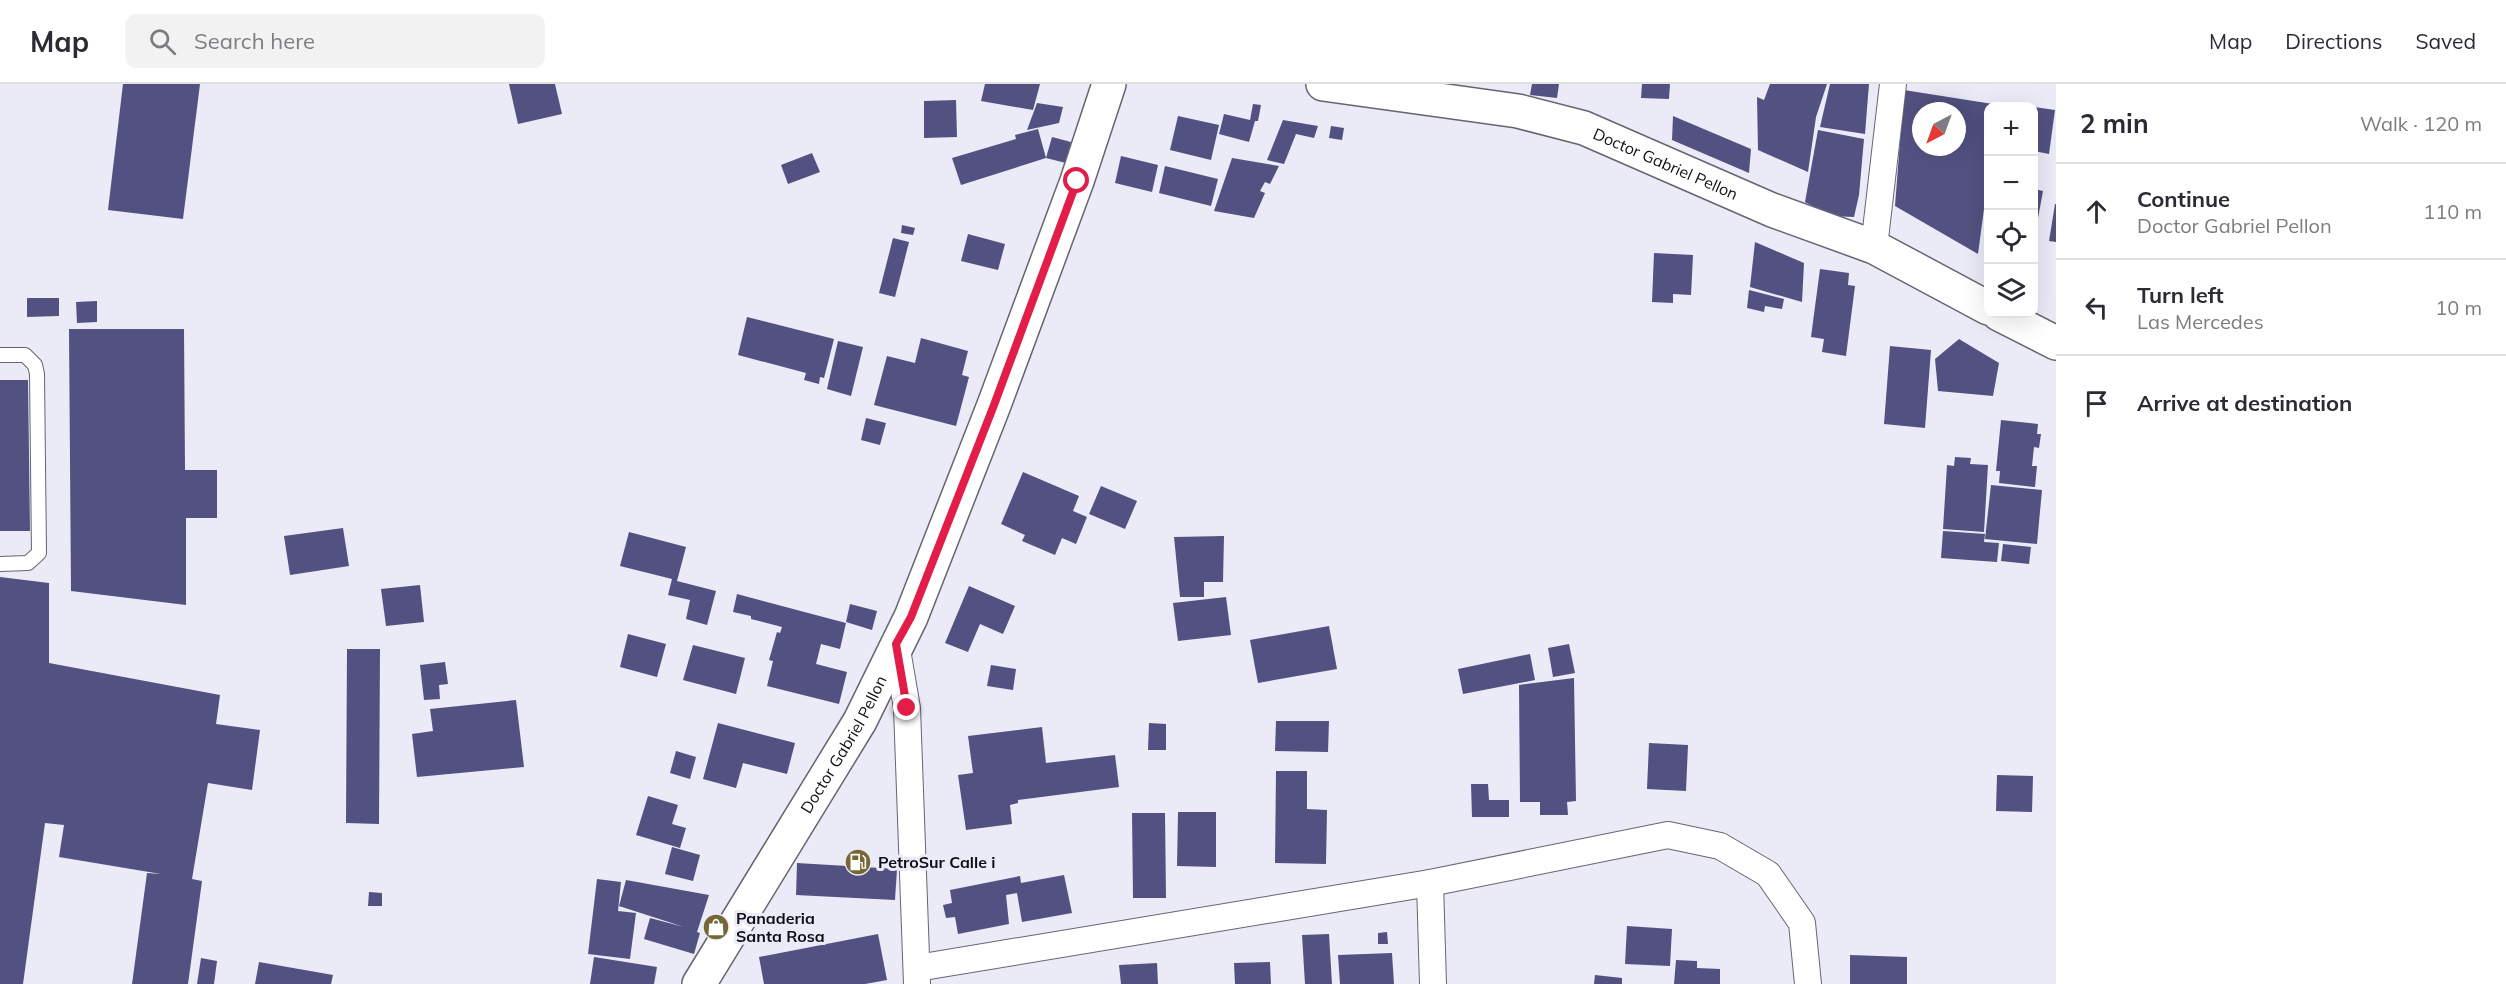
<!DOCTYPE html>
<html lang="en">
<head>
<meta charset="utf-8">
<style>
  body { margin:0; font-family:Mulish,sans-serif; background:#f2f2f3; color:#2b2b33 }
  .controls { position:absolute; right:18px; top:18px; display:grid; overflow:hidden; border-radius:12px; box-shadow:0 6px 24px #0002 }
  .controls button { width:54px; height:54px; display:grid; place-items:center; padding:0; border:0; border-bottom:2px solid #e1e1e2; background:#fff; color:#2b2b33; font:30px sans-serif }
  .compass { position:absolute; left:1912px; top:18px; width:54px; height:54px; border-radius:50%; background:#fff; box-shadow:0 6px 24px #0002; rotate:221deg }
  .stop { position:absolute; width:18px; height:18px; margin:-14px; border:4px solid #e11d48; border-radius:50%; background:#fff }
  .stop.end { background:#e11d48; border-color:#fff; box-shadow:0 2px 6px #0008 }
  .list { margin:0; padding:0; list-style:none }
  h2 { display:flex; justify-content:space-between; align-items:center; height:78px; margin:0; padding:0 24px; font-size:26px }
  h2 small { font-size:20px; font-weight:400; color:#7c7c81 }
  .list li { display:grid; grid-template-columns:39px 1fr auto; gap:18px; align-items:center; box-sizing:border-box; height:96px; padding:0 24px; border-top:2px solid #e1e1e2 }
  .list b { display:block; font-size:22px; white-space:nowrap }
  .list p { margin:0; font-size:20px; white-space:nowrap; color:#7c7c81 }
  .list em { font-size:20px; font-style:normal; color:#7c7c81 }
  .icon { flex:none; width:33px; height:33px; fill:none; stroke:currentColor; stroke-width:2; stroke-linecap:round; stroke-linejoin:round }
  .map { position:relative; flex:none; width:2056px; height:900px; overflow:hidden }
  header { display:flex; align-items:center; gap:36px; box-sizing:border-box; height:84px; padding:0 30px; background:#fff; border-bottom:2px solid #e1e1e2 }
  header strong { font-size:28px }
  nav { display:flex; gap:33px; margin-inline-start:auto; font-size:21px }
  .search { width:420px; height:54px; background:#f2f2f3; display:flex; align-items:center; gap:15px; box-sizing:border-box; padding:0 21px; border-radius:12px; color:#7c7c81; font-size:22px }
  main { display:flex }
  aside { flex:1; background:#fff }
  .map>svg:first-child { display:block }
  .building { fill:#525181; fill-rule:evenodd }
  .lines { fill:none; stroke-linecap:round; stroke-linejoin:round }
  .lane-casing { stroke:#656570; stroke-width:16 }
  .street-casing { stroke:#656570; stroke-width:28 }
  .secondary-casing { stroke:#656570; stroke-width:36 }
  .lane { stroke:#fff; stroke-width:14 }
  .street { stroke:#fff; stroke-width:26 }
  .secondary { stroke:#fff; stroke-width:33 }
  .route { stroke:#e11d48; stroke-width:8 }
  .labels { text-anchor:middle; stroke-width:6; stroke-linejoin:round; paint-order:stroke }
  .street-label { font-size:16px; fill:#0f0f14; stroke:#eaebf7 }
  .poi-label { font-size:16px; font-weight:bold; fill:#0f0f14; stroke:#eaebf7; text-anchor:start }
</style>
</head>
<body>
<header>
<strong>Map</strong>
<div class="search"><svg class="icon" aria-label="search" viewBox="0 0 24 24"><circle cx="10" cy="10" r="6"/><path d="M15 15l6 6"/></svg>Search here</div>
<nav><a>Map</a><a>Directions</a><a>Saved</a></nav>
</header>
<main>
<div class="map">
<svg width="2056" height="900" viewBox="0 0 2056 900">
  <rect width="100%" height="100%" fill="#eaebf7"/>
  <!-- building -->
  <g class="building">
    <path d="M123,0H200L183,135L108,126Z"/>
    <path d="M509,0H555L562,30L518,40Z"/>
    <path d="M985,0H1040L1033,26L981,17Z"/>
    <path d="M1532,0H1559L1557,14L1530,11Z"/>
    <path d="M1642,0H1670L1669,15L1641,14Z"/>
    <path d="M1770,0H1827L1816,33L1808,88L1758,66L1757,13L1764,16Z"/>
    <path d="M1830,0H1869L1865,50L1820,43Z"/>
    <path d="M1904,6L1999,21V22H1988V95L1978,170L1895,122ZM1921,27H1957V63H1921Z"/>
    <path d="M956,16L957,53L924,54V17Z"/>
    <path d="M1037,19L1063,23L1059,39L1027,46Z"/>
    <path d="M1253,20L1261,21L1258,37H1255L1249,58L1219,50L1224,30L1250,36Z"/>
    <path d="M2034,23L2055,26L2049,70L2034,67Z"/>
    <path d="M1178,32L1219,41L1211,76L1170,66Z"/>
    <path d="M1673,32L1751,65L1749,89L1672,56Z"/>
    <path d="M1283,36L1318,42L1314,54L1296,50L1284,80L1267,76Z"/>
    <path d="M1331,42L1344,44L1342,56L1329,54Z"/>
    <path d="M1038,45L1046,74L1052,53L1071,58L1066,79L1046,74L961,101L952,74L1016,55L1015,51Z"/>
    <path d="M1818,46L1864,55L1859,111L1854,133L1831,132L1805,118Z"/>
    <path d="M812,69L820,88L788,100L781,81Z"/>
    <path d="M1121,72L1158,81L1152,108L1115,99Z"/>
    <path d="M1232,74L1279,82L1270,100L1265,98L1260,107L1265,109L1254,134L1214,127Z"/>
    <path d="M1165,82L1218,95L1211,122L1159,109Z"/>
    <path d="M2034,105L2043,107L2036,145L2034,144Z"/>
    <path d="M2055,120H2056V158L2049,157Z"/>
    <path d="M902,141L915,144L913,151L901,149Z"/>
    <path d="M968,150L1005,160L998,186L961,177Z"/>
    <path d="M893,154L909,158L895,213L879,209Z"/>
    <path d="M1755,158L1804,179L1802,218L1750,203Z"/>
    <path d="M1654,169L1693,171L1691,211L1673,210V219L1652,218Z"/>
    <path d="M1820,185L1849,189L1848,201L1855,202L1846,272L1822,268L1824,255L1811,253Z"/>
    <path d="M1749,206L1784,215L1782,225L1765,222L1764,228L1747,224Z"/>
    <path d="M27,214H59V232L27,233Z"/>
    <path d="M97,217V238L77,239L76,218Z"/>
    <path d="M747,233L834,255L824,294L820,293L819,300L804,296L806,289L738,271Z"/>
    <path d="M69,245H184L185,386H217V434H186V521L71,507Z"/>
    <path d="M921,254L968,267L962,291L969,293L956,342L874,321L887,272L915,279Z"/>
    <path d="M1959,255L1999,279L1993,312L1938,307L1935,275Z"/>
    <path d="M838,257L863,263L851,312L827,305Z"/>
    <path d="M1890,262L1931,266L1925,344L1884,340Z"/>
    <path d="M0,296H28L30,447H0Z"/>
    <path d="M866,334L886,339L880,361L861,356Z"/>
    <path d="M2001,336L2038,340L2037,350H2041L2039,364L2034,363L2032,382H2037L2035,403L1999,399L2000,387H1996Z"/>
    <path d="M1955,373L1971,374L1970,380L1988,381L1984,448L1943,445L1947,381L1954,382Z"/>
    <path d="M1023,388L1079,412L1073,427L1087,433L1076,460L1062,454L1055,471L1022,457L1025,451L1001,440Z"/>
    <path d="M1991,401L2042,406L2037,460L1985,455Z"/>
    <path d="M1101,402L1137,417L1125,445L1089,430Z"/>
    <path d="M343,444L349,482L290,491L284,452Z"/>
    <path d="M1943,447L1985,450L1984,458L1999,459L1997,478L1941,474Z"/>
    <path d="M629,448L686,463L677,497L716,507L707,541L686,535L690,516L668,511L672,495L620,482Z"/>
    <path d="M1224,452L1223,498H1204V513H1180L1174,453Z"/>
    <path d="M2003,460L2031,463L2029,480L2001,477Z"/>
    <path d="M0,493L49,499V579L220,611L216,640L260,646L252,706L208,699L192,795L202,797L188,900H132L147,789L161,790L59,773L64,741L45,739L23,900H0Z"/>
    <path d="M420,501L424,538L386,542L381,505Z"/>
    <path d="M969,502L1015,522L1003,550L980,540L968,568L945,559Z"/>
    <path d="M737,510L846,539L840,565L821,560L816,580L847,588L839,620L767,602L773,577L769,576L777,548L780,549L782,543L751,535V532L733,528Z"/>
    <path d="M1226,513L1231,551L1178,557L1173,519Z"/>
    <path d="M850,520L877,527L872,546L846,538Z"/>
    <path d="M1329,542L1337,585L1258,599L1250,556Z"/>
    <path d="M628,550L666,560L657,593L620,583Z"/>
    <path d="M1569,560L1575,589L1553,593L1548,564Z"/>
    <path d="M693,561L745,574L736,610L683,596Z"/>
    <path d="M347,565H380L379,740L346,739Z"/>
    <path d="M1530,570L1535,596L1463,610L1458,585Z"/>
    <path d="M445,578L448,600L439,601L440,615L424,616L420,581Z"/>
    <path d="M991,581L1016,585L1013,606L987,602Z"/>
    <path d="M1574,594L1576,717L1567,718L1568,731H1540V718H1520L1519,601Z"/>
    <path d="M516,616L524,683L417,693L412,650L433,647L430,625Z"/>
    <path d="M1276,637H1329L1328,668L1275,667Z"/>
    <path d="M718,639L795,659L787,690L743,679L736,704L703,695Z"/>
    <path d="M1149,639L1166,640V666H1148Z"/>
    <path d="M1042,643L1046,679L1115,671L1119,703L1018,716V719L1010,721L1012,740L966,746L958,691L973,689L968,652Z"/>
    <path d="M1649,659L1688,661L1686,707L1647,705Z"/>
    <path d="M676,667L696,673L690,695L670,689Z"/>
    <path d="M1276,687H1307V725L1327,726L1326,780L1275,779Z"/>
    <path d="M1997,691L2033,692L2032,728L1996,727Z"/>
    <path d="M1471,700H1488L1489,716H1509V733H1472Z"/>
    <path d="M648,712L678,721L672,740L686,744L680,764L636,751Z"/>
    <path d="M1178,728H1216V783L1177,782Z"/>
    <path d="M1132,729H1165L1166,814H1133Z"/>
    <path d="M672,763L700,771L693,797L665,790Z"/>
    <path d="M797,779L897,785L895,816L796,811Z"/>
    <path d="M1064,791L1072,829L1022,838L1017,809L1006,811L1009,840L958,850L955,833L946,834L943,821L952,819L950,806L1020,792L1021,799Z"/>
    <path d="M597,795L621,798L618,827L636,829L630,875L588,870Z"/>
    <path d="M626,796L709,811L697,848L700,849L694,870L644,855L650,834L684,843L619,822Z"/>
    <path d="M369,808L382,809V822H368Z"/>
    <path d="M1627,842L1672,845L1670,882L1625,880Z"/>
    <path d="M1387,848L1388,860H1378V849Z"/>
    <path d="M878,850L887,896L865,900H764L759,873Z"/>
    <path d="M1329,850L1332,900H1305L1302,851Z"/>
    <path d="M1392,869L1394,900H1340L1338,871Z"/>
    <path d="M1850,871L1907,873V900H1850Z"/>
    <path d="M594,873L657,883L654,900H590Z"/>
    <path d="M201,874L217,877L214,900H197Z"/>
    <path d="M1676,876L1697,877V884L1720,885V900H1674Z"/>
    <path d="M259,878L333,891L331,900H255Z"/>
    <path d="M1270,878L1271,900H1235L1234,879Z"/>
    <path d="M1157,879L1158,900H1121L1119,881Z"/>
    <path d="M1595,891L1622,894V900H1594Z"/>
  </g>
  <g class="lines">
    <defs>
      <path id="lane" d="M0,271H25L35,281L37,290L39,469L28,479L0,480"/>
      <g id="street">
        <path d="M1874,163L1893,0"/>
        <path d="M896,560L907,624L917,900"/>
        <path d="M1430,799L1433,900"/>
        <path d="M917,884L1430,799L1668,751L1720,762L1768,790L1802,839L1808,900"/>
      </g>
      <g id="secondary">
        <path id="s1" d="M1323,0L1518,27L1584,44L1772,126L1874,163L1988,224"/>
        <path d="M1999,230L2056,259"/>
        <path id="s2" d="M699,900L860,637L911,533L994,321L1077,97L1109,0"/>
      </g>
    </defs>
    <!-- lane casing -->
    <use href="#lane" class="lane-casing"/>
    <!-- street casing -->
    <use href="#street" class="street-casing"/>
    <!-- secondary casing -->
    <use href="#secondary" class="secondary-casing"/>
    <!-- lane -->
    <use href="#lane" class="lane"/>
    <!-- street -->
    <use href="#street" class="street"/>
    <!-- secondary -->
    <use href="#secondary" class="secondary"/>
  </g>
  <g class="lines">
    <!-- route -->
    <path class="route" d="M907,624L896,560L911,533L994,321L1077,97"/>
  </g>
  <!-- icons -->
  <defs>
    <symbol id="fuel-disc" viewBox="-11 -11 22 22"><circle r="9.5" fill="#756835" stroke="#eaebf7"/><path d="M-5.5-6h7V0h2V4h1.3V-2.5L3-4.5l.8-.8L6-3V5H2.5V1h-1V6h-7ZM-4.2-4.7v3.2H.2V-4.7Z" fill="#fff"/></symbol>
    <symbol id="shop-disc" viewBox="-11 -11 22 22"><circle r="9.5" fill="#756835" stroke="#eaebf7"/><path d="M-5-2.5h2.3a2.7 3.5 0 0 1 5.4 0H5L5.5 6h-11ZM-1.5-2.5h3a1.5 2.3 0 0 0-3 0Z" fill="#fff"/></symbol>
  </defs>
  <g fill-rule="evenodd">
    <use href="#fuel-disc" x="843" y="763" width="30" height="30"/>
    <use href="#shop-disc" x="701" y="828" width="30" height="30"/>
  </g>
  <g class="labels">
    <!-- street labels -->
    <g class="street-label">
      <text dy="6" stroke="none"><textPath href="#s1" startOffset="354">Doctor Gabriel Pellon</textPath></text>
      <text dy="6" stroke="none"><textPath href="#s2" startOffset="280">Doctor Gabriel Pellon</textPath></text>
    </g>
    <!-- poi labels -->
    <g class="poi-label">
      <text x="878" y="784">PetroSur Calle i</text>
      <text x="736" y="840">Panaderia<tspan x="736" dy="18">Santa Rosa</tspan></text>
    </g>
  </g>
</svg>
<div class="controls">
<button>+</button>
<button>−</button>
<button><svg class="icon" aria-label="locate" viewBox="0 0 24 24"><circle cx="12" cy="12" r="6"/><path d="M12 2v4M12 18v4M2 12h4M18 12h4"/></svg></button>
<button><svg class="icon" aria-label="layers" viewBox="0 0 24 24"><path d="M12 4l9 5-9 5-9-5zM3 14l9 5 9-5"/></svg></button>
</div>
<svg class="compass" viewBox="-18 -18 36 36"><path d="M0-13l5 13h-10z" fill="#e53935"/><path d="M0 13l5-13h-10z" fill="#7c7c81"/></svg>
<div class="stop" style="left:1077px;top:97px"></div>
<div class="stop end" style="left:907px;top:624px"></div>
</div>
<aside>
<h2>2 min<small>Walk · 120 m</small></h2>
<ul class="list">
<li><svg class="icon" aria-label="ahead" viewBox="0 0 24 24"><path d="M12 20V5M6 11l6-6 6 6"/></svg><div><b>Continue</b><p>Doctor Gabriel Pellon</p></div><em>110 m</em></li>
<li><svg class="icon" aria-label="left" viewBox="0 0 24 24"><path d="M17 20v-9H6M10 6l-5 5 5 5"/></svg><div><b>Turn left</b><p>Las Mercedes</p></div><em>10 m</em></li>
<li><svg class="icon" aria-label="arrive" viewBox="0 0 24 24"><path d="M6 21V4h12l-3 4 3 4H6"/></svg><div><b>Arrive at destination</b></div></li>
</ul>
</aside>
</main>
</body>
</html>
